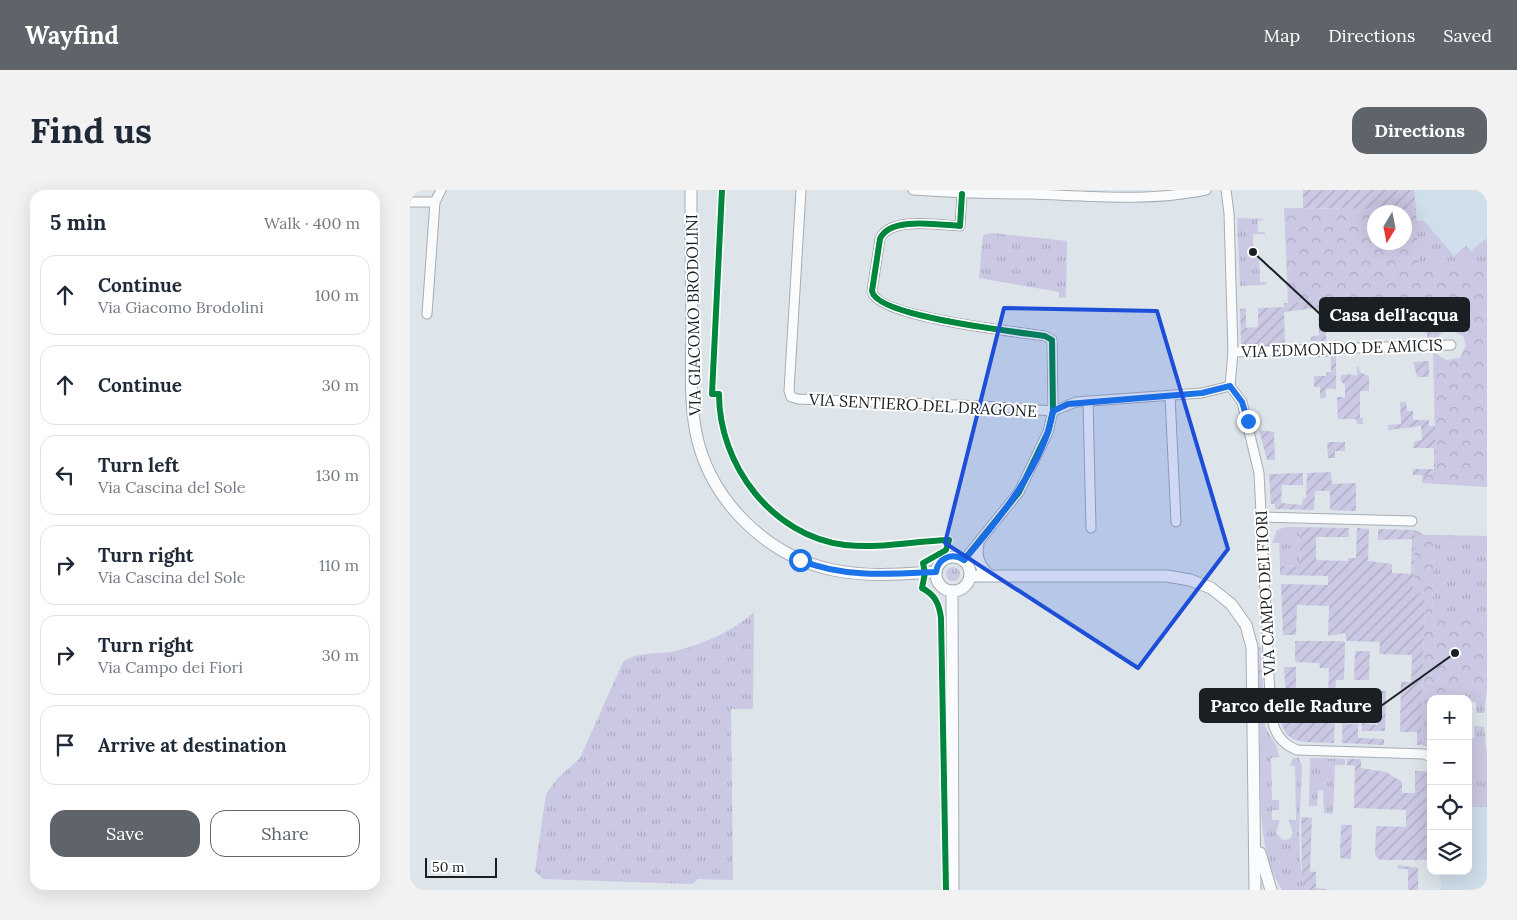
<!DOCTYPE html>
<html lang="en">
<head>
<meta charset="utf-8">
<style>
  body { margin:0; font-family:Lora,serif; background:#f2f2f3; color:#1f2937 }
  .controls { position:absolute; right:15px; bottom:15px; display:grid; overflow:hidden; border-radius:10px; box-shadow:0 5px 20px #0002 }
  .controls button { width:45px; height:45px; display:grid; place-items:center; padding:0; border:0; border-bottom:1px solid #e0e1e3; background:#fff; color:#1f2937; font:25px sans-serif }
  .compass { position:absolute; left:957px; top:15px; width:45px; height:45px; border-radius:50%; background:#fff; box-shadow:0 5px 20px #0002; rotate:190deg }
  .scale { position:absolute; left:15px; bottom:12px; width:72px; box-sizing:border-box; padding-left:5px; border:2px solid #191f23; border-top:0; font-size:14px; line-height:18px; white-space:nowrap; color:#191f23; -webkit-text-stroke:4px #fff; paint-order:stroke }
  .stop { position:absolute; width:15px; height:15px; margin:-11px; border:4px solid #1a73e8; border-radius:50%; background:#fff }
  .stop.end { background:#1a73e8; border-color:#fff; box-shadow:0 1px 5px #0008 }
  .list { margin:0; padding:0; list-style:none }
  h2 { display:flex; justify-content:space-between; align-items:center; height:65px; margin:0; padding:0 20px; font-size:21px }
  h2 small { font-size:16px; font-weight:400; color:#747a83 }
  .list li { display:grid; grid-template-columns:32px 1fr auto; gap:15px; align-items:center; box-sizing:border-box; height:80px; margin:0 10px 10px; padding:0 10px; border:1px solid #e0e1e3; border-radius:15px }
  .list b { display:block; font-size:19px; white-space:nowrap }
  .list p { margin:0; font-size:16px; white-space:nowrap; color:#747a83 }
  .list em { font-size:16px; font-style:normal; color:#747a83 }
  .actions { display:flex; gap:10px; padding:15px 20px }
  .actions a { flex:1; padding:11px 0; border:1px solid #5e6469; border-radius:15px; text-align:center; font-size:18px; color:#5e6469 }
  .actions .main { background:#5e6469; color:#fff }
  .icon { flex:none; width:28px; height:28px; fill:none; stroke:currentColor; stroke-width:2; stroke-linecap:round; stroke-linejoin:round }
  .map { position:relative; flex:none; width:1077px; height:700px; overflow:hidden; border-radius:15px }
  header { display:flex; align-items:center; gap:30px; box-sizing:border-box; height:70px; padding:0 25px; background:#5e6469; color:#fff }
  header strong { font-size:24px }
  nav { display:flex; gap:28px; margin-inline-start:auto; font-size:18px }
  .intro { display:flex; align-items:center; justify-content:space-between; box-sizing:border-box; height:120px; padding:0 30px }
  h1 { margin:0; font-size:35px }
  .button { padding:12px 22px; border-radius:15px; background:#5e6469; color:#fff; font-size:18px; font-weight:700 }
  main { display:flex; gap:30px; padding:0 30px }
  aside { flex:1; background:#fff; border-radius:15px; box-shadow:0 5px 20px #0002 }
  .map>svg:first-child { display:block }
  .built { fill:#cedeea }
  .grass { fill:url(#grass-tufts) }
  .park { fill:url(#park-crowns); fill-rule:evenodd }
  .garden { fill:url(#garden-furrows) }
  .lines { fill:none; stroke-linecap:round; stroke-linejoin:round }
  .minor-casing { stroke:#a7adb2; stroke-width:11 }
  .tertiary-casing { stroke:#a7adb2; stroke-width:13 }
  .minor { stroke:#fafbfc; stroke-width:9 }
  .tertiary { stroke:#fafbfc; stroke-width:11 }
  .cycleway-casing { stroke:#fff; stroke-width:9 }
  .cycleway { stroke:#00873e; stroke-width:6 }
  .route { stroke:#1a73e8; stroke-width:6 }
  .marked { fill:#1d4ed8; fill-opacity:0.2; stroke:#1d4ed8; stroke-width:4; stroke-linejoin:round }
  .labels { text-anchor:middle; stroke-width:4; stroke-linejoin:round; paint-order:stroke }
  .street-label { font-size:16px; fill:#191f23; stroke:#fff }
  .leader { fill:none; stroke:#191f23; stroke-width:2 }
  .callout-dot { fill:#191f23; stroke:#fff; stroke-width:2 }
  .callout { fill:#191f23; stroke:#191f23; stroke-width:2 }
  .callout-label { font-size:18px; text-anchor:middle; font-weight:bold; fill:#fff }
</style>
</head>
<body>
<header>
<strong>Wayfind</strong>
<nav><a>Map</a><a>Directions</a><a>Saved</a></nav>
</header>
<div class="intro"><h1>Find us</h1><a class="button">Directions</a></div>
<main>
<aside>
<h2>5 min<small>Walk · 400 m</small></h2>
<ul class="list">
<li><svg class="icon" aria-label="ahead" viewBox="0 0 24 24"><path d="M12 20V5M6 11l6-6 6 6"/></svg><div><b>Continue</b><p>Via Giacomo Brodolini</p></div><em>100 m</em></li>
<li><svg class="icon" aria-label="ahead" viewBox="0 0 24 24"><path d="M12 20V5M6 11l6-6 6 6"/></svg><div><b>Continue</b></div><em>30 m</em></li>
<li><svg class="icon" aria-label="left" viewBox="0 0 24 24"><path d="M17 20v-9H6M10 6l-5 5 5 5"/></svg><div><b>Turn left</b><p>Via Cascina del Sole</p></div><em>130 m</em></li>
<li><svg class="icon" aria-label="right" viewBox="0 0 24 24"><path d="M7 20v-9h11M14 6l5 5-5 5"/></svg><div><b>Turn right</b><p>Via Cascina del Sole</p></div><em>110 m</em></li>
<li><svg class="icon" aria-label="right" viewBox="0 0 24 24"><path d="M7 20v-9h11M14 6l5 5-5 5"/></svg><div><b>Turn right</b><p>Via Campo dei Fiori</p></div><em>30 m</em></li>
<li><svg class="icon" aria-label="arrive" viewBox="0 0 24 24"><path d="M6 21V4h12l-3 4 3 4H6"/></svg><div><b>Arrive at destination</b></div></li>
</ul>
<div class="actions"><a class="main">Save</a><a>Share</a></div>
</aside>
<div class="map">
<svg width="1077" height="700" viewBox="0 0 1077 700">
  <defs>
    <pattern id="grass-tufts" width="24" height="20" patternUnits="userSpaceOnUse" patternTransform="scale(1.25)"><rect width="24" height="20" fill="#cac8e2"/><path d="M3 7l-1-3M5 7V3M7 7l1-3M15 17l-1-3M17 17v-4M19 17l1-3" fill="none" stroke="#adabc2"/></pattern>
    <pattern id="park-crowns" width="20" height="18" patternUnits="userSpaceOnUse" patternTransform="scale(1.25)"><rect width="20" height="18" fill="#cac8e2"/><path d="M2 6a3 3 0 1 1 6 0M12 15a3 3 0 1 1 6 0" fill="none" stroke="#adabc2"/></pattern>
    <pattern id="garden-furrows" width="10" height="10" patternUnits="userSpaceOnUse" patternTransform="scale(1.25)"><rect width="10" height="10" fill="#cac8e2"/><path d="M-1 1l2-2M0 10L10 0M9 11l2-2" fill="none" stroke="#adabc2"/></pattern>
  </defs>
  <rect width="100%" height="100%" fill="#dde5eb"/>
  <!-- built -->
  <g class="built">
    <path d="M1004,0H1077V78L1009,79Z"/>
    <path d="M1058,575L1077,577V700H1031L1030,681H1058Z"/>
  </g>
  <!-- grass -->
  <g class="grass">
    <path d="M827,28L855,29L848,31V42H855V44H843V58L840,59V66L849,65L850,92H857L855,95L830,96Z"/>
    <path d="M1006,31H1014L1044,66L1056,56L1061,61L1077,48V78L1009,79Z"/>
    <path d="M582,43L657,51L656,107L649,108V102L569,88L573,45Z"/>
    <path d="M876,337H890L889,377L870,376L869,353H862L867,340Z"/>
    <path d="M1024,345L1077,346V430L1022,429Z"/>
    <circle cx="543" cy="384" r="7"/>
    <path d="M344,422L343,519H321L323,690L288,689L283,694L133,689L125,681L136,604L148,588L170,568L213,472C227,461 248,465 265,461C293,454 322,442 344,422Z"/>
    <path d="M848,457L851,458L855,537L867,557L869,567L861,568L862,610H869V620H862V630H870L866,643L873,650L880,649L883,643L879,630H886L885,576H880L883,568H889L892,576C891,617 885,659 895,700H872C847,660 851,607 850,561C850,527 849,492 848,457Z"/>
    <path d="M1036,496L1077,499L1074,523H1066V512H1058V509H1035Z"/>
    <path d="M1064,536L1074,537L1077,567H1058V548H1064Z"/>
    <path d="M900,568L935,569V575H925L923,624L914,623L913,600L908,601L907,616H899Z"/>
    <path d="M1058,575L1077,577V617H1058Z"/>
  </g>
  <!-- park -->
  <g class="park">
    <path d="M874,18L1006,20L1009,79L1077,78V297L1012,293V285H1026L1023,162L1036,170L1050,168L1056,155L1053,146L1040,140L1031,143L1026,151H1023L1021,107L878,113ZM964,22H994V52H964Z"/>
    <path d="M1005,340L1015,345H1024L1022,428L1077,430V499L1036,496L1035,509H1021L1017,556L1011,555L1015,404L1003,403Z"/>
    <path d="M1058,567H1077V577L1058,575Z"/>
  </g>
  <!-- garden -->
  <g class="garden">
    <path d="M893,0H1004L1006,20L893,18Z"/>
    <path d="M1021,107L1023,151H1017V143L1013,142L1012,129H983V121L965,122V109Z"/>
    <path d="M916,111V151H901V147L909,145L908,120L906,118L874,122L875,156H831L830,119L836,118V138L848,137V118L874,117V113Z"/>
    <path d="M926,163V199H916V208H910V197H904V186H916L917,182H921V167H904V164Z"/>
    <path d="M1019,171V187H1007L1003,172Z"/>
    <path d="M947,176L951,183L959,186V201H950V228H953V234H947L946,229H928L927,207H935V195L931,191V185L938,184L947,186Z"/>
    <path d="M990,212H996L997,221H1003V230H1019V236H1025L1026,285H1003V279H1024V258H1003L1005,251L1012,250L1011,236L978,240V235L991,234Z"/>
    <path d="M849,240L864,242L865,270H857Z"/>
    <path d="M917,252H935V261H925V268H918Z"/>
    <path d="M921,282L922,294L946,293V321L920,320V301H905L904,320L865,319V314H861L859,284L893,283V295H872L871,313L892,315L893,308H896L897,283Z"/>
    <path d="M890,337L939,338V347H906V370L938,371V368H946L947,338L959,339L958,371L982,374V383L1001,384L1002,349L968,350V339L1005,340L1003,403H1015L1011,555H1007V542H990L991,492H1001L1002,465L969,464L970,452L937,451L935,443L918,446L919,416L887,415L886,445H873L871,394L918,395V386L870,385V376L889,377Z"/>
    <path d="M885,451H933L935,453L934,490H926L924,553C883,552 870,555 869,508H876L874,477H886V507L918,508L919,478H910L909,473L885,472Z"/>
    <path d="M945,461H960L959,490H944Z"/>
    <path d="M933,499L976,501L975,541H952V533L968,535L969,507L937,506L936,534H948V548L974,549V555L932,553Z"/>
    <path d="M937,569H951V578L976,582L992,592V603H1005V581H1021V670H970L965,665L966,636L996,637V620L944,618L945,576L937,575Z"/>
    <path d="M891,627L902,628L900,681L906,682V698L922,700H895L892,688Z"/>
    <path d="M931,635H942L941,669L930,668Z"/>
    <path d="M988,675L1008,678V700H998V679H988Z"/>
  </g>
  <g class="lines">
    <defs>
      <g id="minor">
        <path d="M391,0L379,201L381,207L388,209L575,216L643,221"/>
        <path d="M503,0C543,3 582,4 621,4C678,6 739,12 796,0"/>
        <path d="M816,0L819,23L823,162L820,196"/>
        <path d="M552,4L550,36C530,35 479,26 470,49L462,101C466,127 608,142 635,146L642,150L643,221L638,242L609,302L554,370"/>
        <path d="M0,12H25"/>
        <path d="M17,124L25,12L31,0"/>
        <path d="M823,162L1041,155"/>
        <path d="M820,196L832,212L849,283L860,506C861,529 862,550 887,560L1014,564L1021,567"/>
        <path d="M760,206L766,332"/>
        <path d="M678,211L681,338"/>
        <path d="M643,221L666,212L792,203L820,196"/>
        <path d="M852,327L1002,331"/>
      </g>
      <g id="tertiary">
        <path d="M281,0C281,44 281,89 282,133C282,169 279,207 286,243C300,311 357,366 423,380C457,387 492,384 526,382"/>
        <path d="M568,354C565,368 570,377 580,386"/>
        <circle cx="543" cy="384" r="17"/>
        <path d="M560,386H757L780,390L801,398L821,414L836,435L842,457L845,700"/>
        <path d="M542,401L543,700"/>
        <path d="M850,663L861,700"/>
      </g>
    </defs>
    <!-- minor casing -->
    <use href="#minor" class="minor-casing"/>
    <!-- tertiary casing -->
    <use href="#tertiary" class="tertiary-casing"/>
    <!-- minor -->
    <use href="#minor" class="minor"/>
    <!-- tertiary -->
    <use href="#tertiary" class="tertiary"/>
    <defs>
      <g id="cycleway">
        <path d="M312,0L302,204H309C309,275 362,346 435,355C470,359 504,351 539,350L536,360L513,373L515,383L512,398C525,405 529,413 531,428L536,700"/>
        <path d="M552,4L550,36C530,35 479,26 470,49L462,101C466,127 608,142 635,146L642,150L643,221L638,242L609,302L554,370"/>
      </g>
    </defs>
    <!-- cycleway casing -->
    <use href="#cycleway" class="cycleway-casing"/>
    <!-- cycleway -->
    <use href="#cycleway" class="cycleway"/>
  </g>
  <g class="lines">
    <!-- route -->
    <path class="route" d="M390,370C433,388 480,384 526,382C528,368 542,362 554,370C588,331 635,273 643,221L658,214L792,203L820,196L832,212L838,231"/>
  </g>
  <!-- marked area -->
  <path class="marked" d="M594,118L747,121L818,359L728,478L535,353Z"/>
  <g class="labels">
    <!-- street labels -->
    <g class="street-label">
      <text transform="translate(283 125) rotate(-91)" y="6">VIA GIACOMO BRODOLINI</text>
      <text transform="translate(932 158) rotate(-2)" y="6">VIA EDMONDO DE AMICIS</text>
      <text transform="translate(513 215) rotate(3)" y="6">VIA SENTIERO DEL DRAGONE</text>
      <text transform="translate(855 403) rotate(-93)" y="6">VIA CAMPO DEI FIORI</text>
    </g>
  </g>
  <!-- callouts -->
  <path class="leader" d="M843 62L910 124M1045 463L971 516"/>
  <g class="callout-dot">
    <circle cx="843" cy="62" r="5"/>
    <circle cx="1045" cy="463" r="5"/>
  </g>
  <g class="callout">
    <rect x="910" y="108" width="149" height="33" rx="5"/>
    <rect x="790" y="499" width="181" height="33" rx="5"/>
  </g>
  <g class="callout-label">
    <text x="984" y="131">Casa dell'acqua</text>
    <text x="881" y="522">Parco delle Radure</text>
  </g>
</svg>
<div class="controls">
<button>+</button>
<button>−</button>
<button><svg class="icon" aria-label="locate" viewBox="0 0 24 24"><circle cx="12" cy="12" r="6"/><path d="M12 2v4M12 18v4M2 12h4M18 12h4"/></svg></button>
<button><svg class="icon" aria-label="layers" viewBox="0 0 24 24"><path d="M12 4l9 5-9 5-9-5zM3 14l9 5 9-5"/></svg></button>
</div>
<svg class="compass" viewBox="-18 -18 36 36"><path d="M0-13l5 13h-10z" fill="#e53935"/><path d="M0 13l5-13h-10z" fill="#747a83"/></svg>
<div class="scale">50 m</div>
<div class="stop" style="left:390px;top:370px"></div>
<div class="stop end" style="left:838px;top:231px"></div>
</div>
</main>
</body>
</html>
